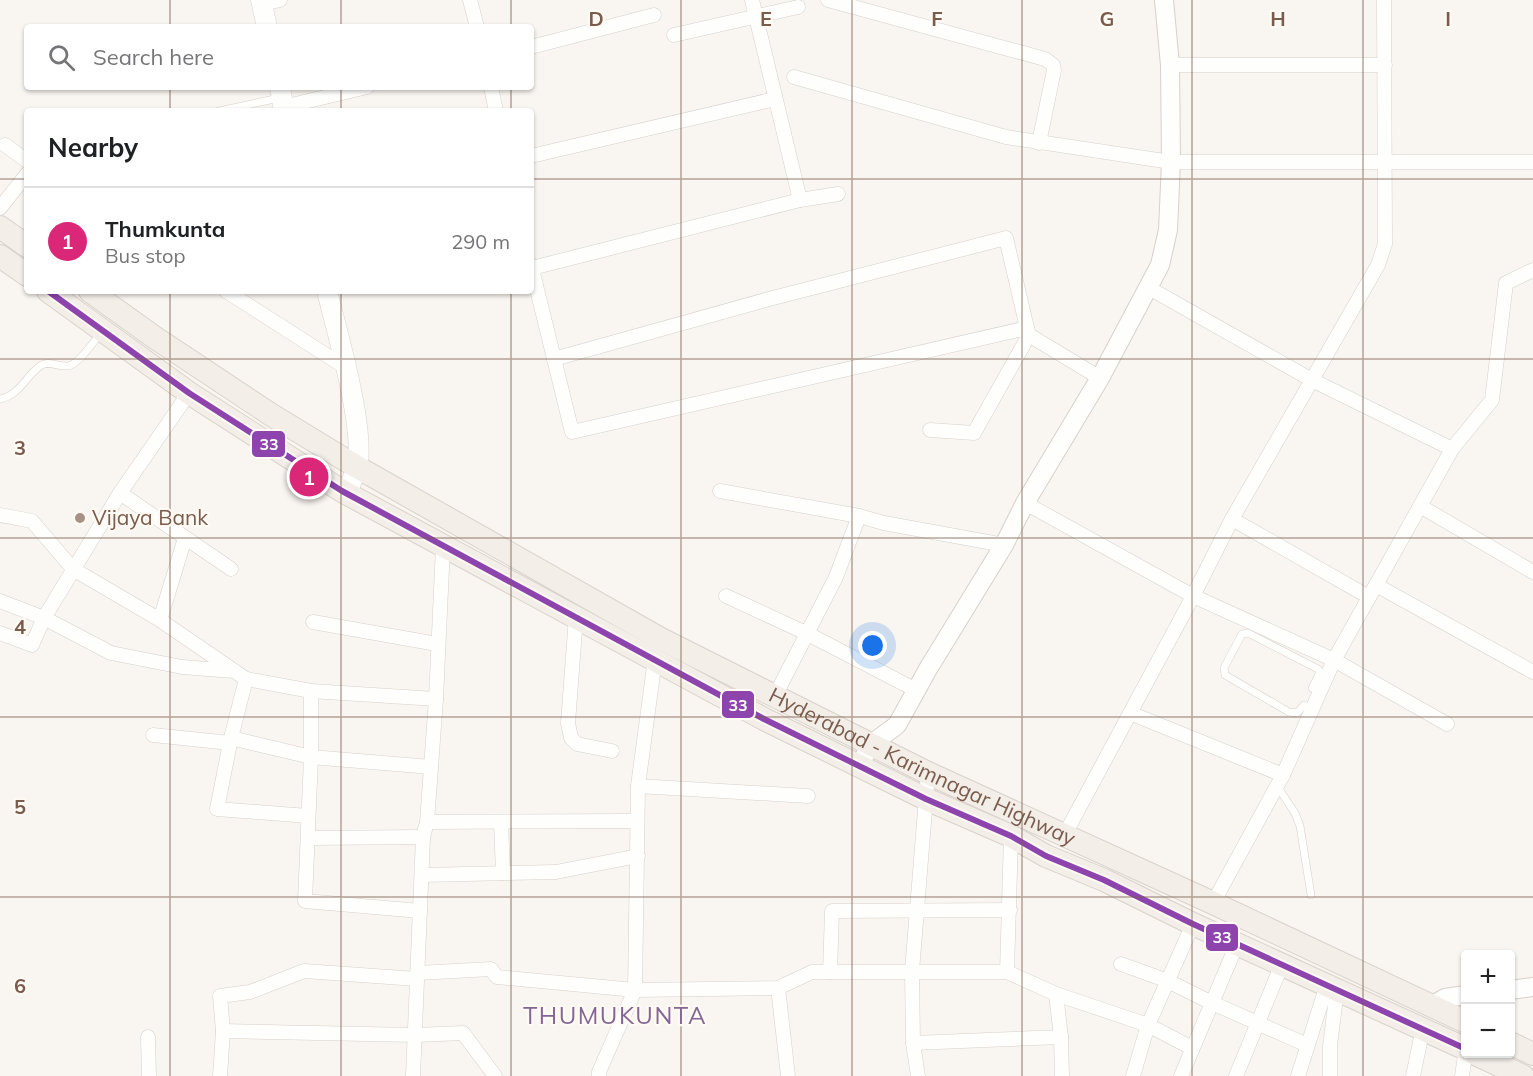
<!DOCTYPE html>
<html lang="en">
<head>
<meta charset="utf-8">
<style>
  body { margin:0; font-family:Mulish,sans-serif; background:#f2f2f2; color:#202124 }
  .controls { position:absolute; right:18px; bottom:18px; display:grid; overflow:hidden; border-radius:6px; box-shadow:0 2px 4px #0004 }
  .controls button { width:54px; height:54px; display:grid; place-items:center; padding:0; border:0; border-bottom:2px solid #e0e0e0; background:#fff; color:#202124; font:30px sans-serif }
  .you { position:absolute; left:873px; top:646px; width:21px; height:21px; margin:-15px; border:4px solid #fff; border-radius:50%; background:#1a73e8; box-shadow:0 0 0 9px #1a73e833 }
  .badge { display:grid; place-items:center; width:39px; height:39px; border-radius:50%; background:#db2777; color:#fff; font-size:20px; font-weight:700 }
  .pin { position:absolute; translate:-50% -50%; border:3px solid #fff; box-shadow:0 2px 6px #0006 }
  .list { margin:0; padding:0; list-style:none }
  h2 { display:flex; justify-content:space-between; align-items:center; height:78px; margin:0; padding:0 24px; font-size:26px }
  h2 small { font-size:20px; font-weight:400; color:#757577 }
  .list li { display:grid; grid-template-columns:39px 1fr auto; gap:18px; align-items:center; box-sizing:border-box; height:108px; padding:0 24px; border-top:2px solid #e0e0e0 }
  .list b { display:block; font-size:22px; white-space:nowrap }
  .list p { margin:0; font-size:20px; white-space:nowrap; color:#757577 }
  .list em { font-size:20px; font-style:normal; color:#757577 }
  .icon { flex:none; width:33px; height:33px; fill:none; stroke:currentColor; stroke-width:2; stroke-linecap:round; stroke-linejoin:round }
  .map { position:relative; flex:none; width:1533px; height:1076px; overflow:hidden }
  .search { position:absolute; background:#fff; box-shadow:0 2px 4px #0004; left:24px; top:24px; width:510px; height:66px; display:flex; align-items:center; gap:15px; box-sizing:border-box; padding:0 21px; border-radius:6px; color:#757577; font-size:22px }
  .panel { position:absolute; background:#fff; box-shadow:0 2px 4px #0004; left:24px; top:108px; width:510px; height:186px; border-radius:6px }
  .map>svg:first-child { display:block }
  .lines { fill:none; stroke-linecap:round; stroke-linejoin:round }
  .service-casing { stroke:#d7d1cb; stroke-width:8 }
  .minor-casing { stroke:#d7d1cb; stroke-width:15 }
  .tertiary-casing { stroke:#d7d1cb; stroke-width:20 }
  .secondary-casing { stroke:#d9d2cb; stroke-width:21 }
  .primary-casing { stroke:#dad1cc; stroke-width:24 }
  .service { stroke:#fefefd; stroke-width:7 }
  .minor { stroke:#fefefd; stroke-width:14 }
  .tertiary { stroke:#fefefd; stroke-width:18 }
  .secondary { stroke:#fefefd; stroke-width:20 }
  .primary { stroke:#f3eee8; stroke-width:22 }
  .bus-1-casing { stroke:#fffaf3; stroke-width:10 }
  .bus-1 { stroke:#8e44ad; stroke-width:6 }
  .grid { fill:none; stroke:#7a5c4d; stroke-width:1.5; stroke-opacity:0.55 }
  .poi-dot { fill:#a69286; stroke:#fffaf3; stroke-width:2 }
  .labels { text-anchor:middle; stroke-width:4.5; stroke-linejoin:round; paint-order:stroke }
  .poi-label { font-size:21px; fill:#7a5c4d; stroke:#fffaf3; text-anchor:start }
  .street-label { font-size:21px; fill:#7a5c4d; stroke:#fffaf3 }
  .quarter-label { font-size:24px; letter-spacing:1.5px; fill:#846695; stroke:#fffaf3 }
  .grid-label { font-size:20px; text-anchor:middle; font-weight:bold; fill:#7a5c4d; stroke:#fffaf3; stroke-width:4.5; stroke-linejoin:round; paint-order:stroke }
  .line-badge { stroke:#fffaf3; stroke-width:2 }
  .badge-label { font-size:16px; text-anchor:middle; font-weight:bold; fill:#fff }
</style>
</head>
<body>
<div class="map">
<svg width="1533" height="1076" viewBox="0 0 1533 1076">
  <rect width="100%" height="100%" fill="#f9f5f0"/>
  <g class="lines">
    <defs>
      <g id="service">
        <path d="M219,111L279,98"/>
        <path d="M0,399C20,395 25,377 40,366C48,360 58,367 68,366C78,365 94,341 101,333"/>
        <path d="M1312,709L1304,705L1297,713L1289,712L1225,675L1224,668L1242,634L1248,633L1318,669L1320,672L1312,688L1319,692"/>
        <path d="M1277,786L1295,813L1300,826L1311,895"/>
      </g>
      <g id="minor">
        <path d="M470,0L477,27"/>
        <path d="M752,0L800,200"/>
        <path d="M828,0L1045,59L1053,65L1054,70L1039,143"/>
        <path d="M262,4L280,0"/>
        <path d="M674,35L798,7"/>
        <path d="M531,47L654,15"/>
        <path d="M1170,65H1385"/>
        <path d="M794,77L1006,137L1171,162H1533"/>
        <path d="M491,87L496,111"/>
        <path d="M283,107L367,87"/>
        <path d="M5,145L27,161"/>
        <path d="M531,156L775,99"/>
        <path d="M0,208L27,174"/>
        <path d="M531,265L572,432L1027,328L1029,335L974,433L930,430"/>
        <path d="M532,268L800,200L838,194"/>
        <path d="M1149,288L1312,380L1452,449L1334,660L1447,724"/>
        <path d="M226,291L345,367"/>
        <path d="M1029,335L1100,378"/>
        <path d="M554,359L769,299L1006,238L1027,328"/>
        <path d="M1452,449L1492,400L1506,283L1533,270"/>
        <path d="M720,491L859,516"/>
        <path d="M120,493L231,569"/>
        <path d="M1025,503L1193,596L1334,660L1283,775L1213,903"/>
        <path d="M1420,506L1533,572"/>
        <path d="M0,515L32,521L73,569L160,620L246,679L231,738L217,809L308,816"/>
        <path d="M1232,519L1369,597"/>
        <path d="M1376,585L1533,672"/>
        <path d="M726,596L806,633L916,690"/>
        <path d="M0,601L44,618L111,653L182,667L234,671"/>
        <path d="M576,617L568,723L571,738L577,744L612,751"/>
        <path d="M160,620L185,538"/>
        <path d="M313,622L437,644"/>
        <path d="M0,633L32,645L44,618L120,493L189,393"/>
        <path d="M246,679L311,691L436,699"/>
        <path d="M311,691V757L305,901L420,911"/>
        <path d="M775,696L836,577L859,516L884,523L1004,545"/>
        <path d="M1130,713L1283,775"/>
        <path d="M153,735L230,743"/>
        <path d="M231,738L311,757L431,767"/>
        <path d="M638,786L808,796"/>
        <path d="M427,822L636,821"/>
        <path d="M501,822L503,873"/>
        <path d="M1064,836L1193,596L1232,519L1378,265L1385,244L1384,0"/>
        <path d="M308,838L423,837"/>
        <path d="M422,875L556,872L638,856"/>
        <path d="M1121,964L1168,981L1210,1002L1307,1045"/>
        <path d="M830,972L832,911L1010,910"/>
        <path d="M1007,972L1011,836"/>
        <path d="M418,973L491,969L497,977L635,990L778,988L812,972H1007L1056,994L1148,1025L1192,1048"/>
        <path d="M778,988L788,1076"/>
        <path d="M223,1031L415,1035L463,1033L495,1076"/>
        <path d="M148,1037L149,1076"/>
        <path d="M1061,1037L1062,1076"/>
        <path d="M913,1043L1061,1037L1056,994"/>
        <path d="M220,1076L223,1031L220,996L250,992L304,971L417,979"/>
        <path d="M413,1076L423,837L427,822L436,699L443,546"/>
        <path d="M599,1076V1072L635,990L638,786L655,659"/>
        <path d="M918,1076L913,1043L912,971L928,773"/>
        <path d="M1133,1076L1148,1025L1193,924"/>
        <path d="M1181,1076L1237,944"/>
        <path d="M1236,1076L1282,964"/>
        <path d="M1298,1076L1327,985"/>
        <path d="M1330,1076V1046L1337,989"/>
        <path d="M1413,1076L1423,1028"/>
        <path d="M1462,1076L1466,1049"/>
      </g>
      <g id="tertiary">
        <path d="M865,755L870,745L897,725L928,669L1004,545L1025,503L1100,378L1160,265L1168,230L1171,162L1170,65L1164,0"/>
        <path d="M1510,990L1533,987"/>
        <path d="M1431,1006L1445,998L1466,995"/>
      </g>
      <g id="secondary">
        <path d="M261,0L267,27"/>
        <path d="M280,87L284,111"/>
        <path d="M327,291C337,332 366,430 357,468C354,476 350,485 347,494"/>
      </g>
      <g id="primary">
        <path d="M0,227L27,246"/>
        <path d="M0,256L27,275"/>
        <path d="M48,291L189,393L342,491L764,719L926,799L1011,836L1046,856L1104,880L1193,924L1466,1049"/>
        <path id="s1" d="M90,291L154,337L270,414L357,467L661,639L928,773L1213,903L1466,1022"/>
        <path d="M1510,1043L1533,1054"/>
        <path d="M1475,1054L1523,1076"/>
      </g>
    </defs>
    <!-- service casing -->
    <use href="#service" class="service-casing"/>
    <!-- minor casing -->
    <use href="#minor" class="minor-casing"/>
    <!-- tertiary casing -->
    <use href="#tertiary" class="tertiary-casing"/>
    <!-- secondary casing -->
    <use href="#secondary" class="secondary-casing"/>
    <!-- primary casing -->
    <use href="#primary" class="primary-casing"/>
    <!-- service -->
    <use href="#service" class="service"/>
    <!-- minor -->
    <use href="#minor" class="minor"/>
    <!-- tertiary -->
    <use href="#tertiary" class="tertiary"/>
    <!-- secondary -->
    <use href="#secondary" class="secondary"/>
    <!-- primary -->
    <use href="#primary" class="primary"/>
    <defs>
      <path id="bus-1" d="M48,291L189,393L342,491L764,719L926,799L1011,836L1046,856L1104,880L1193,924L1466,1049"/>
    </defs>
    <!-- bus-1 casing -->
    <use href="#bus-1" class="bus-1-casing"/>
    <!-- bus-1 -->
    <use href="#bus-1" class="bus-1"/>
  </g>
  <!-- grid -->
  <path class="grid" d="M170,0V27M341,0V27M511,0V27M681,0V1076M852,0V1076M1022,0V1076M1192,0V1076M1363,0V1076M170,87V111M341,87V111M511,87V111M0,179H27M531,179H1533M170,291V1076M341,291V1076M511,291V1076M0,359H1533M0,538H1533M0,717H1533M0,897H1533"/>
  <!-- markers -->
  <circle class="poi-dot" cx="80" cy="518" r="6"/>
  <g class="labels">
    <!-- poi labels -->
    <g class="poi-label">
      <text x="92" y="525">Vijaya Bank</text>
    </g>
    <!-- street labels -->
    <g class="street-label">
      <text dy="7" stroke="none"><textPath href="#s1" startOffset="960">Hyderabad - Karimnagar Highway</textPath></text>
    </g>
    <!-- quarter labels -->
    <g class="quarter-label">
      <text x="615" y="1024">THUMUKUNTA</text>
    </g>
  </g>
  <g class="grid-label">
    <text x="596" y="26">D</text>
    <text x="766" y="26">E</text>
    <text x="937" y="26">F</text>
    <text x="1107" y="26">G</text>
    <text x="1278" y="26">H</text>
    <text x="1448" y="26">I</text>
    <text x="20" y="455">3</text>
    <text x="20" y="634">4</text>
    <text x="20" y="814">5</text>
    <text x="20" y="993">6</text>
  </g>
  <g class="line-badge">
    <rect x="251" y="430" width="35" height="28" rx="6" fill="#8e44ad"/>
    <rect x="721" y="690" width="34" height="29" rx="6" fill="#8e44ad"/>
    <rect x="1205" y="923" width="34" height="29" rx="6" fill="#8e44ad"/>
  </g>
  <g class="badge-label">
    <text x="269" y="450">33</text>
    <text x="738" y="711">33</text>
    <text x="1222" y="943">33</text>
  </g>
</svg>
<div class="controls">
<button>+</button>
<button>−</button>
</div>
<div class="you"></div>
<div class="pin badge" style="left:309px;top:477px">1</div>
<div class="search"><svg class="icon" aria-label="search" viewBox="0 0 24 24"><circle cx="10" cy="10" r="6"/><path d="M15 15l6 6"/></svg>Search here</div>
<section class="panel">
<h2>Nearby<small></small></h2>
<ul class="list">
<li><span class="badge">1</span><div><b>Thumkunta</b><p>Bus stop</p></div><em>290 m</em></li>
</ul>
</section>
</div>
</body>
</html>
